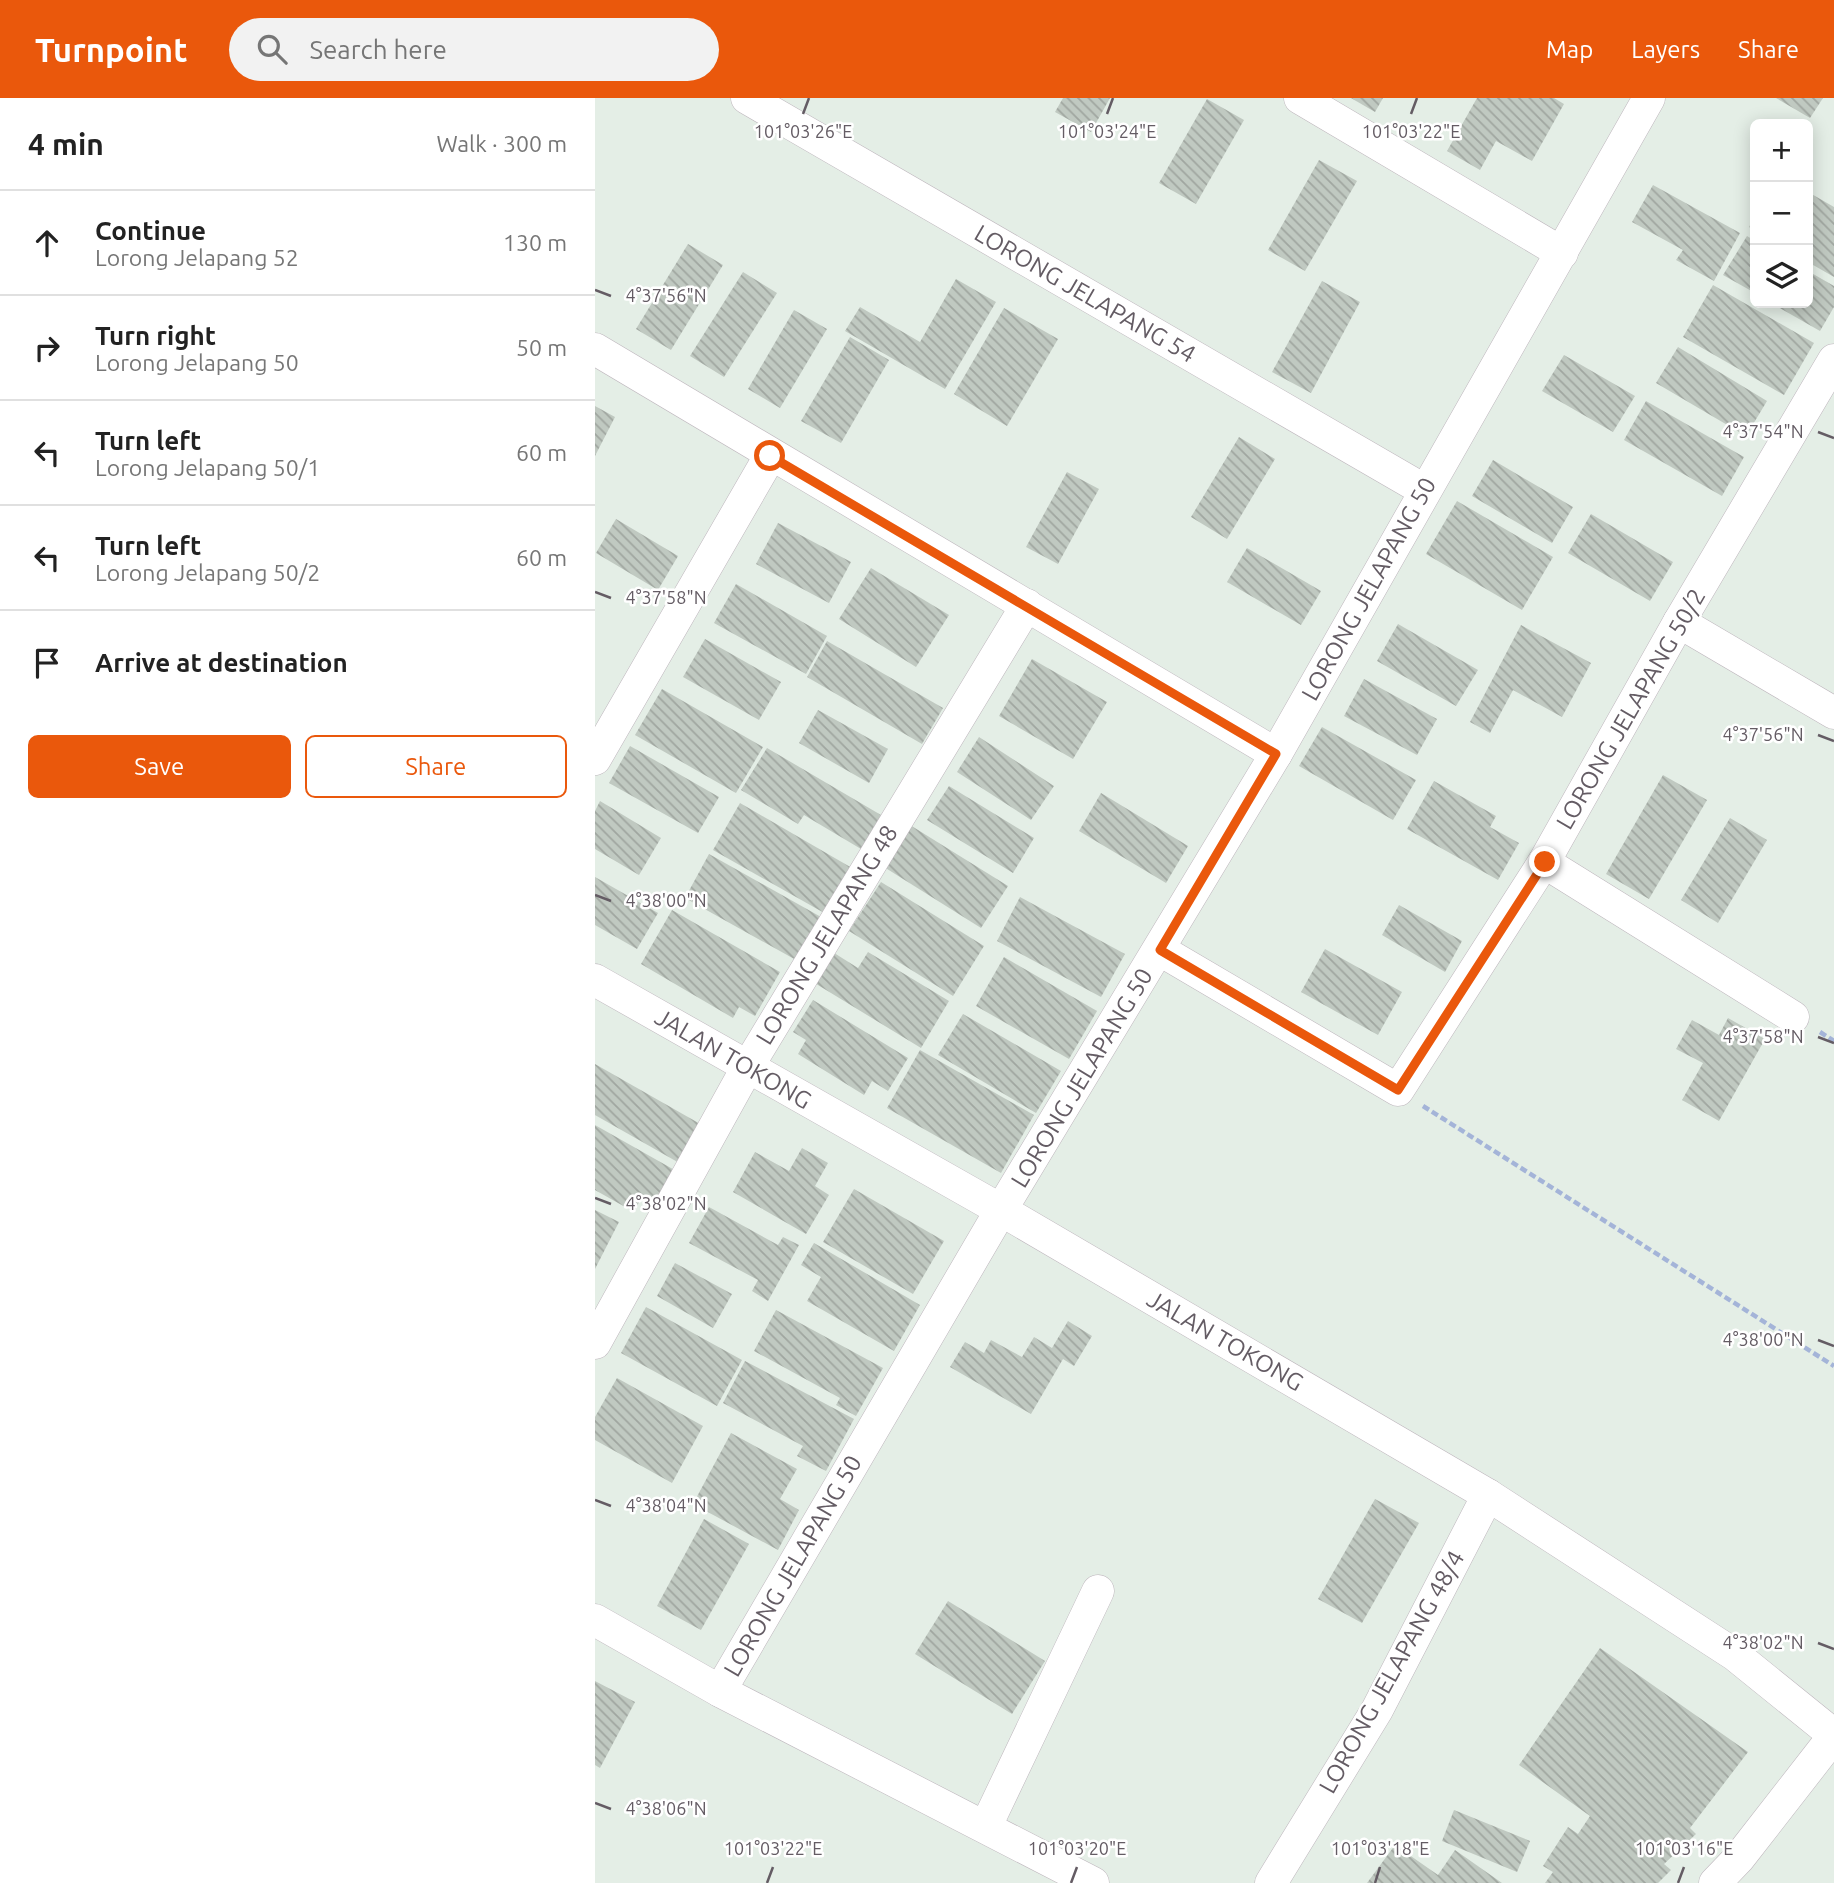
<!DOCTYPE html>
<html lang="en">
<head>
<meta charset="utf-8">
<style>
  body { margin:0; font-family:Ubuntu,sans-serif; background:#f2f2f2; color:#222 }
  .controls { position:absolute; right:21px; top:21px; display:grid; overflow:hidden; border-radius:10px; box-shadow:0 4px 18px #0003 }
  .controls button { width:63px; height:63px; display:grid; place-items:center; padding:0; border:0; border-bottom:2px solid #e0e0e0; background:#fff; color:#222; font:35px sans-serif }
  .stop { position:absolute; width:21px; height:21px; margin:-16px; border:5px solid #ea580c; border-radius:50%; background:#fff }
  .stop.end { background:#ea580c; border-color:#fff; box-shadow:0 2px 7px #0008 }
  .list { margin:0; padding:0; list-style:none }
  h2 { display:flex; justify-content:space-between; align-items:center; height:91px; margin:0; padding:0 28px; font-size:30px }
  h2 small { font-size:23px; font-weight:400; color:#767676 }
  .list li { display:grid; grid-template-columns:46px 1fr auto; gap:21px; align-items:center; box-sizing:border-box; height:105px; padding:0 28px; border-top:2px solid #e0e0e0 }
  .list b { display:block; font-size:26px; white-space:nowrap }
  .list p { margin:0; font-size:23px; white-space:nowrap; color:#767676 }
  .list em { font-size:23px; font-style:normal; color:#767676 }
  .actions { display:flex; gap:14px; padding:21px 28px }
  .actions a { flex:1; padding:16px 0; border:2px solid #ea580c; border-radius:10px; text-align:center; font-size:24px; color:#ea580c }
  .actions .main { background:#ea580c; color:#fff }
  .icon { flex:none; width:38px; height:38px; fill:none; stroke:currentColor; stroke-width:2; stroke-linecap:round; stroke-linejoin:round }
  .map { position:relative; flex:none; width:1239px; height:1785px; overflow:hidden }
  header { display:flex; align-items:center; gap:42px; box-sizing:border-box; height:98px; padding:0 35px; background:#ea580c; color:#fff }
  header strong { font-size:33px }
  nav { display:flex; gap:38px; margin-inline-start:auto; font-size:24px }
  .search { width:490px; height:63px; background:#f2f2f2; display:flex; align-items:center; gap:18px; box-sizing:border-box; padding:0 24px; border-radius:38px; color:#767676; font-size:26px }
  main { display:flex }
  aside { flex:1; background:#fff }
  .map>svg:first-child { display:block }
  .building { fill:url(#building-back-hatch) }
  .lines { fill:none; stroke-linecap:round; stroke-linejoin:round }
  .street-casing { stroke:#beb6bd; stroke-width:33 }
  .path { stroke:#a4b4d8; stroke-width:4.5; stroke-dasharray:7 3.5; stroke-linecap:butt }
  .street { stroke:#fff; stroke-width:32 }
  .route { stroke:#ea580c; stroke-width:9 }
  .ticks { fill:none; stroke:#645c64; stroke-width:2.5 }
  .labels { text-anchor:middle; stroke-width:5; stroke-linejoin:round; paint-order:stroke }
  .street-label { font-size:24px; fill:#645c64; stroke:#fff }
  .ticks-label { font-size:18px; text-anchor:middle; fill:#645c64; stroke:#fff; stroke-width:5; stroke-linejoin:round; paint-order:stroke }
</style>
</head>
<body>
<header>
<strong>Turnpoint</strong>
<div class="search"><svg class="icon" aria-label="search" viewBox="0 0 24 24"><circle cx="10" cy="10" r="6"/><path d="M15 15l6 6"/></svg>Search here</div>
<nav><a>Map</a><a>Layers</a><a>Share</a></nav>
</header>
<main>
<aside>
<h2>4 min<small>Walk · 300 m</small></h2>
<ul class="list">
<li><svg class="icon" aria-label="ahead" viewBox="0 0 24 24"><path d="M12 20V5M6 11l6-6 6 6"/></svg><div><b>Continue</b><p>Lorong Jelapang 52</p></div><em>130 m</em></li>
<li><svg class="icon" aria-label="right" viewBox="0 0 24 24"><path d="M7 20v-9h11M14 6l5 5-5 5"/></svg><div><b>Turn right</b><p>Lorong Jelapang 50</p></div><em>50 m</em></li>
<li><svg class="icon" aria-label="left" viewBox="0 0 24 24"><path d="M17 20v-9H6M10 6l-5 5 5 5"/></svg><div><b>Turn left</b><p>Lorong Jelapang 50/1</p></div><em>60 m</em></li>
<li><svg class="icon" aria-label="left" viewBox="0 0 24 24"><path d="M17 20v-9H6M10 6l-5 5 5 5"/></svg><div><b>Turn left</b><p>Lorong Jelapang 50/2</p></div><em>60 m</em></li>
<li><svg class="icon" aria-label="arrive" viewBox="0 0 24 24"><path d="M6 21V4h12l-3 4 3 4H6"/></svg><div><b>Arrive at destination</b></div></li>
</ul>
<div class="actions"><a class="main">Save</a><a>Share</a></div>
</aside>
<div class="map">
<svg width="1239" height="1785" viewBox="0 0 1239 1785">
  <defs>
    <pattern id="building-back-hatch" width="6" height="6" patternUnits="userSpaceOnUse" patternTransform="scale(1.75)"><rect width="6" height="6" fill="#c0c9c1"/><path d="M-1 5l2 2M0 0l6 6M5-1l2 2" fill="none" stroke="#a0a6a0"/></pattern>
  </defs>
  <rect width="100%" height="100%" fill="#e4eee6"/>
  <!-- building -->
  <g class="building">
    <path d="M468,0H515L496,34L460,14Z"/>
    <path d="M756,0H788L780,14Z"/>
    <path d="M882,0H959L969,6L937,63L901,43L885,72L852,53Z"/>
    <path d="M1181,0H1228L1215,20Z"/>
    <path d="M612,1L649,22L601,106L564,85Z"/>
    <path d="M724,62L762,83L710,173L673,152Z"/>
    <path d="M1058,87L1145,135L1119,183L1081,162L1088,152L1037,124Z"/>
    <path d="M1213,94L1239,109V179L1213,164Z"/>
    <path d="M1160,118V133L1154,129Z"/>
    <path d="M1152,138L1160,143V195L1128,177Z"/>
    <path d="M93,146L128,167L76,252L41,231Z"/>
    <path d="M1213,173L1239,188V209L1225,233L1176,205H1213Z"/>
    <path d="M148,174L182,195L129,279L95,258Z"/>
    <path d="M361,181L401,204L350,291L250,233L265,209L325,244Z"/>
    <path d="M727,183L765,204L716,295L677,274Z"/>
    <path d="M1118,187L1219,245L1189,297L1088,239Z"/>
    <path d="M409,210L463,241L412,328L359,296Z"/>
    <path d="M199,212L232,231L185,310L153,291Z"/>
    <path d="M255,239L294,262L246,345L206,323Z"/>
    <path d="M1083,249L1172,303L1151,338L1061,285Z"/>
    <path d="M969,257L1040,298L1018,334L947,293Z"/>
    <path d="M1051,303L1149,359L1127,398L1029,342Z"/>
    <path d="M0,308L20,319L0,358Z"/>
    <path d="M644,339L680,361L632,441L596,419Z"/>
    <path d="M898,362L978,409L957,445L877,398Z"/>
    <path d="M472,374L504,391L463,466L431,449Z"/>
    <path d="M862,403L958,459L927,512L831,456Z"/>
    <path d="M996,416L1078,464L1055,503L973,455Z"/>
    <path d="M21,421L83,458L63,492L1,455Z"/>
    <path d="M183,425L256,464L234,505L161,466Z"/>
    <path d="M652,450L726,493L706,527L632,484Z"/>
    <path d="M276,470L354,517L321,569L244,521Z"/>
    <path d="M141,486L232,538L211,576L119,525Z"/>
    <path d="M803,526L883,572L861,608L782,563Z"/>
    <path d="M926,527L996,565L967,619L918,592L895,635L875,624Z"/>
    <path d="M110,541L186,584L164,622L88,579Z"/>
    <path d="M232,543L348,610L327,646L212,579Z"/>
    <path d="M437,561L512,604L478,661L404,618Z"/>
    <path d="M769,581L842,621L822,657L749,618Z"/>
    <path d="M67,591L168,649L141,695L40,637Z"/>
    <path d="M223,612L293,651L274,685L204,645Z"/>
    <path d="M727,629L821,682L798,722L704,668Z"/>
    <path d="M384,639L459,688L436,722L362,674Z"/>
    <path d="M35,648L124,699L103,735L14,685Z"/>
    <path d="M172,650L286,717L266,751L209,717L203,726L146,692Z"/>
    <path d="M1068,677L1112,702L1054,801L1011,776Z"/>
    <path d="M839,683L901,718L895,729L924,745L903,782L812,731Z"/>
    <path d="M354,688L439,740L418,775L332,722Z"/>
    <path d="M506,695L593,748L571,785L484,733Z"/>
    <path d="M5,703L66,740L44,777L0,751V713Z"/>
    <path d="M145,705L257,770L231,816L118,752Z"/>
    <path d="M1135,720L1172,742L1123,825L1086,802Z"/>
    <path d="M315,727L413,788L386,830L289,769Z"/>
    <path d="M114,756L226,819L201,862L90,800Z"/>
    <path d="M0,779L63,815L42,851L0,827Z"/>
    <path d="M286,784L389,848L358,898L254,833Z"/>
    <path d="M425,799L530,856L506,899L402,843Z"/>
    <path d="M804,807L867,843L850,874L787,837Z"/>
    <path d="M77,812L185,874L160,918L144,909L138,920L46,866Z"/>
    <path d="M730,851L807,894L783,937L706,894Z"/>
    <path d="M236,853L263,870L273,854L354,903L326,950L218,884Z"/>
    <path d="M409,859L502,913L474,961L381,908Z"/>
    <path d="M218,902L313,960L293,993L277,983L269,997L203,956L211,942L198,934Z"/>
    <path d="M368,916L466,973L441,1015L343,957Z"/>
    <path d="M1133,920L1170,941L1124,1023L1087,1002L1108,965L1081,951L1097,922L1124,937Z"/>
    <path d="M325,952L439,1017L406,1075L292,1010Z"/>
    <path d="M0,966L107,1027L86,1066L0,1017Z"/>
    <path d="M0,1027L83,1074L62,1110L46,1100L39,1114L0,1092Z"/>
    <path d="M207,1050L233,1065L220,1088L234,1097L211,1136L138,1094L160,1054L194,1073Z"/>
    <path d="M259,1091L349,1143L318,1196L228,1144Z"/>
    <path d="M114,1109L183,1147L188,1139L204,1147L173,1203L157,1193L163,1182L94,1145Z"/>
    <path d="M0,1112L24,1124L0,1171Z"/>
    <path d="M219,1145L325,1207L299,1253L212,1203L226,1179L206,1167Z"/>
    <path d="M80,1165L137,1196L118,1230L62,1198Z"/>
    <path d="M51,1209L147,1262L122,1308L26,1255Z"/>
    <path d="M181,1212L288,1270L261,1318L241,1307L245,1300L159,1253Z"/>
    <path d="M473,1223L497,1238L479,1268L468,1261L436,1316L355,1269L370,1244L389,1255L396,1242L427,1259L439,1239L457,1250Z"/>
    <path d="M150,1263L259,1321L231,1373L202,1358L208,1348L128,1305Z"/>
    <path d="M22,1280L108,1328L77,1385L0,1342V1319Z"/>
    <path d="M136,1335L202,1371L185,1401L204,1412L183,1452L98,1406Z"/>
    <path d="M780,1401L824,1425L767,1525L723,1501Z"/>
    <path d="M109,1421L154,1446L106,1532L62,1508Z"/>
    <path d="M353,1503L450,1563L417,1616L320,1556Z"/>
    <path d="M1005,1550L1153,1654L1095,1730L1101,1736L1069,1766L1076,1772L1063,1785H950L958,1774L948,1768L973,1729L983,1736L995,1718L924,1667Z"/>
    <path d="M0,1583L40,1604L5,1670L0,1667Z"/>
    <path d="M859,1712L935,1743L922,1774L847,1743Z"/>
    <path d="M800,1747L843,1777L860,1752L907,1785H772Z"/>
  </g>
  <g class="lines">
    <defs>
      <g id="street">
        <path d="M152,0L829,392"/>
        <path d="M705,0L967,155"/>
        <path d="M0,251L681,656"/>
        <path d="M1084,524L1239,615"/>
        <path d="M0,661L175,358"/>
        <path d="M949,764L1198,919"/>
        <path d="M565,852L803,992L949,764L1084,524L1239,262"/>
        <path d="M0,882L406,1112L893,1397L1140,1557L1239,1637"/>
        <path d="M0,1245L152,970L432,507"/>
        <path d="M0,1522L125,1593L498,1785"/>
        <path d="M125,1593L406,1112L681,656L1054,0"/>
        <path d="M391,1728L503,1493"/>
        <path d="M676,1785L782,1612L893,1397"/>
        <path d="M1120,1785L1144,1760L1239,1638"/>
      </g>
    </defs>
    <!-- street casing -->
    <use href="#street" class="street-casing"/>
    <!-- path -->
    <g class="path">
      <path d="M1225,934L1239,943"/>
      <path d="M828,1008L1239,1268"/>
    </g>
    <!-- street -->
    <use href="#street" class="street"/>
  </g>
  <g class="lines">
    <!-- route -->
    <path class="route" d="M175,358L681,656L565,852L803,992L950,764"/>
  </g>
  <!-- ticks -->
  <path class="ticks" d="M208,16L214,0M512,16L518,0M816,16L822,0M0,192L16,198M1223,334L1239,340M0,494L16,500M1223,637L1239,643M0,797L16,803M1223,939L1239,945M0,1100L16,1106M1223,1242L1239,1248M0,1402L16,1408M1223,1545L1239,1551M0,1705L16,1711M172,1785L178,1769M476,1785L482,1769M780,1785L785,1769M1083,1785L1089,1769"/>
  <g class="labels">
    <!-- street labels -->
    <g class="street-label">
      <text transform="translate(490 196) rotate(30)" y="8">LORONG JELAPANG 54</text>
      <text transform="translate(774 491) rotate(-61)" y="8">LORONG JELAPANG 50</text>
      <text transform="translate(1036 611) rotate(-60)" y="8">LORONG JELAPANG 50/2</text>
      <text transform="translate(232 837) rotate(-59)" y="8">LORONG JELAPANG 48</text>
      <text transform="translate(138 961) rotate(30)" y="8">JALAN TOKONG</text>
      <text transform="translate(487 980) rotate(-59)" y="8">LORONG JELAPANG 50</text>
      <text transform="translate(630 1243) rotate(30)" y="8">JALAN TOKONG</text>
      <text transform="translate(198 1468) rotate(-60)" y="8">LORONG JELAPANG 50</text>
      <text transform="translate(797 1574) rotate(-61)" y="8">LORONG JELAPANG 48/4</text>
    </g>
  </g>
  <g class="ticks-label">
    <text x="208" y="40">101°03'26"E</text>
    <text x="512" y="40">101°03'24"E</text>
    <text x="816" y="40">101°03'22"E</text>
    <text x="71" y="204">4°37'56"N</text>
    <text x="1168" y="340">4°37'54"N</text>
    <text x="71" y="506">4°37'58"N</text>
    <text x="1168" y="643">4°37'56"N</text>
    <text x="71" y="809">4°38'00"N</text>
    <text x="1168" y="945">4°37'58"N</text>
    <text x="71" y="1112">4°38'02"N</text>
    <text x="1168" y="1248">4°38'00"N</text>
    <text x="71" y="1414">4°38'04"N</text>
    <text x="1168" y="1551">4°38'02"N</text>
    <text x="71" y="1717">4°38'06"N</text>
    <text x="178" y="1757">101°03'22"E</text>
    <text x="482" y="1757">101°03'20"E</text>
    <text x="785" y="1757">101°03'18"E</text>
    <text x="1089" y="1757">101°03'16"E</text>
  </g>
</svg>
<div class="controls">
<button>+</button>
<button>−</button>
<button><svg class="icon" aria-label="layers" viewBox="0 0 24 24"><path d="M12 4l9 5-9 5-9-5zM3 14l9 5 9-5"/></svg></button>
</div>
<div class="stop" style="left:175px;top:358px"></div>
<div class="stop end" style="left:950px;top:764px"></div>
</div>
</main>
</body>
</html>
